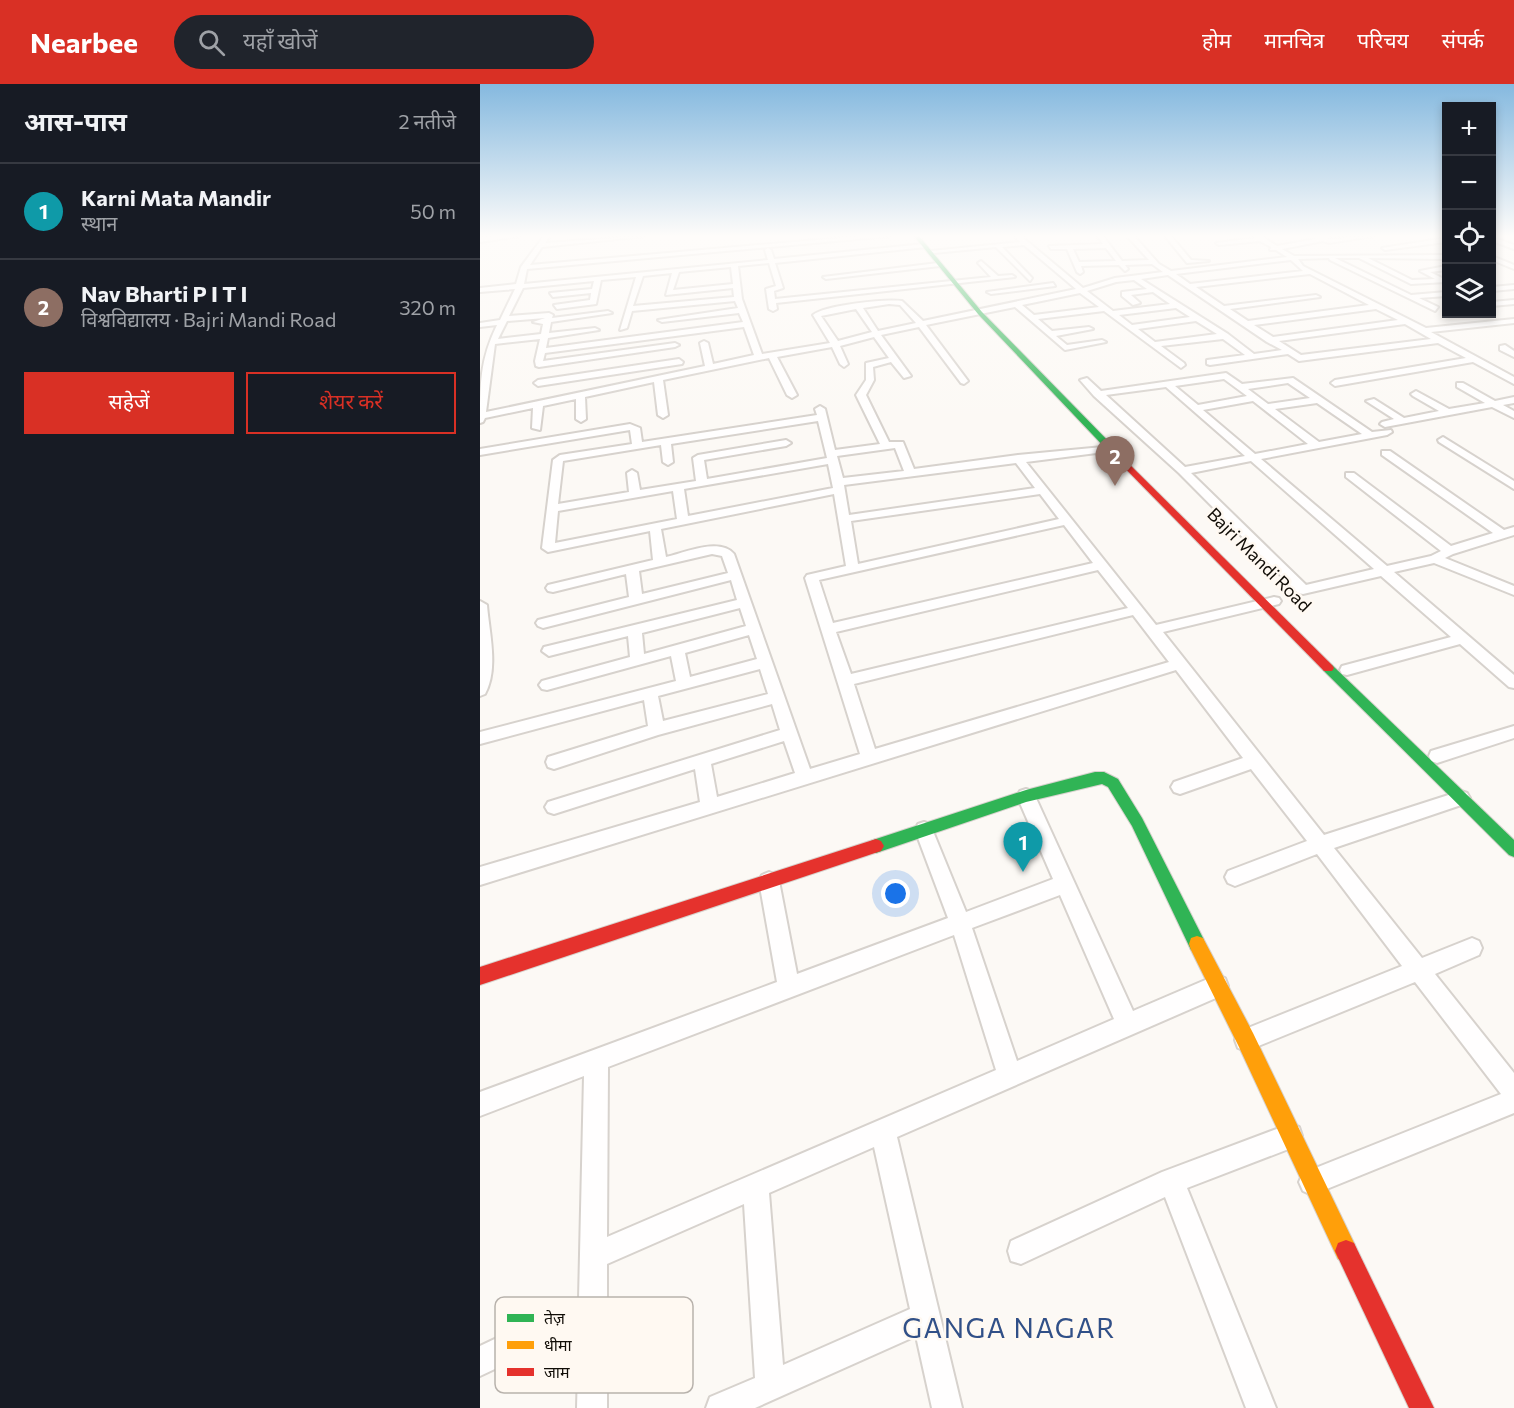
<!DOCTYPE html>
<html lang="hi">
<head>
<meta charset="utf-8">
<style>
  body { margin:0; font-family:Commissioner,"Noto Sans Devanagari",sans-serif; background:#20242c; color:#f1f3f6 }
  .controls { position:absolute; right:18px; top:18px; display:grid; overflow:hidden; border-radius:0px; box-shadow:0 3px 9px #0003 }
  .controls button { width:54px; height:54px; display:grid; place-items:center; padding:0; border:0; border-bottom:2px solid #363941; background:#171b24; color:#f1f3f6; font:30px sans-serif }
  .you { position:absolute; left:416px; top:810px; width:21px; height:21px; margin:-15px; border:4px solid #fff; border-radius:50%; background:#1a73e8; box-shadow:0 0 0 9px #1a73e833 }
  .badge { display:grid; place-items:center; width:39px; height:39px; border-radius:50%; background:#d93025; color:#fff; font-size:20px; font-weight:700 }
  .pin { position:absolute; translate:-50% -50px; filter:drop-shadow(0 2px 3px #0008) }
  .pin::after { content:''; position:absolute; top:32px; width:21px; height:18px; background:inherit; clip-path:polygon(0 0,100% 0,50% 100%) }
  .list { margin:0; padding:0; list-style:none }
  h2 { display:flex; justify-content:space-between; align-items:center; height:78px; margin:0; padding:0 24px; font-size:26px }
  h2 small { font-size:20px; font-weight:400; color:#9ea1a6 }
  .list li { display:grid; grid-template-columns:39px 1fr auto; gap:18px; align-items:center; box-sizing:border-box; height:96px; padding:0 24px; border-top:2px solid #363941 }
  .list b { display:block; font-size:22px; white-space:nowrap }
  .list p { margin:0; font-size:20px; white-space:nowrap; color:#9ea1a6 }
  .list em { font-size:20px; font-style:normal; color:#9ea1a6 }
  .actions { display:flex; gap:12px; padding:18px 24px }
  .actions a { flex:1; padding:14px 0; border:2px solid #d93025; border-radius:0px; text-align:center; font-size:21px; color:#d93025 }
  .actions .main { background:#d93025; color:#fff }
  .icon { flex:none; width:33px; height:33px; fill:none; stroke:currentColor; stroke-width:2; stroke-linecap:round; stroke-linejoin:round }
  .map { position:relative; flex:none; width:1034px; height:1324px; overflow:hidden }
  header { display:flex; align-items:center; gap:36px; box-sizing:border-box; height:84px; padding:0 30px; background:#d93025; color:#fff }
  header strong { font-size:28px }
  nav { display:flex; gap:33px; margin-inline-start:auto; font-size:21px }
  .search { width:420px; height:54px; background:#20242c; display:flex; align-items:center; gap:15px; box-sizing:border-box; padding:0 21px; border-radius:33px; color:#9ea1a6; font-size:22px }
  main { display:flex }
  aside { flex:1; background:#171b24 }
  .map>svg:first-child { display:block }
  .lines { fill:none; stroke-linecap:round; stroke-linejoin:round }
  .street-casing { stroke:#d7d2cd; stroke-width:4 }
  .fast-casing { stroke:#d7d2cd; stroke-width:2 }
  .slow-casing { stroke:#d7d2cd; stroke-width:2 }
  .jam-casing { stroke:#d7d2cd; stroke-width:2 }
  .street { fill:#fffefe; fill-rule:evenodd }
  .fast { fill:#30b455; fill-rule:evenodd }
  .slow { fill:#ff9f0a; fill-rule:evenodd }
  .jam { fill:#e5322d; fill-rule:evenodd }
  .labels { text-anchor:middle; stroke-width:5; stroke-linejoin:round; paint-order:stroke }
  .far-street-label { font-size:18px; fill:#110d07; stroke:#fff9f2 }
  .near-neighbourhood-label { font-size:27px; letter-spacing:1.5px; fill:#315088; stroke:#fff9f2 }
  .key { fill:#fff9f2; stroke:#b8b2ac; stroke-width:1.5 }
  .key-label { font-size:16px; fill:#110d07 }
</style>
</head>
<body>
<header>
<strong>Nearbee</strong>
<div class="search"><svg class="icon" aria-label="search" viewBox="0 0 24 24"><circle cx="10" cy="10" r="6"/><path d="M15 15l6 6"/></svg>यहाँ खोजें</div>
<nav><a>होम</a><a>मानचित्र</a><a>परिचय</a><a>संपर्क</a></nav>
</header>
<main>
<aside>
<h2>आस-पास<small>2 नतीजे</small></h2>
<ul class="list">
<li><span class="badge" style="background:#0f9aa8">1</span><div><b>Karni Mata Mandir</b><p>स्थान</p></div><em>50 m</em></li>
<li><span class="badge" style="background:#8d6e63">2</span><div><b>Nav Bharti P I T I</b><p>विश्वविद्यालय · Bajri Mandi Road</p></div><em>320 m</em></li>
</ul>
<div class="actions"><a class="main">सहेजें</a><a>शेयर करें</a></div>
</aside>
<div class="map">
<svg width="1034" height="1324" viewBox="0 0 1034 1324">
  <rect width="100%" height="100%" fill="#fcf9f5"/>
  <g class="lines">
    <defs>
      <g id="street">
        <path d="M18,152H40L0,158V154Z"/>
        <path d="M64,152H70L65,159L165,152L62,163L50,181L383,152H410L47,185L44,200L288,176L285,166L288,164L291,166L294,175L444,160L446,163L295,179L303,204L294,207L295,215L511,193L498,179L501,177L518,192L532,191L535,193L296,219L297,225L293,227L289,225L286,205L296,202L289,179L258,182L262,215L282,270L350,259L333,231C346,221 405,215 422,217L443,237L596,205L544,161L522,163L552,194L550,197L516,163L454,169L451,167L540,158L534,152H541L603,204L635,194L683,188L672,180L645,181L648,185L645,187L639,181L601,182L603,188L600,190L597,188L587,165H571L569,162L623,160L617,152H623L642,177L669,176L647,152H654L679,180L691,187L807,173L796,166H790L791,163L780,157L739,161L736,159L775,154L773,152H781L797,162L836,155L833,152H850L847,155H849L893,152L849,159L843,157L802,165L814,172L966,171V175L888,174L932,196L955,195L940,187L966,182V186L950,188L966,196V198L931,200L879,174H855L931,211L966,208V212L939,214L958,223L955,227L850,176L849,174L818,175L823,182L946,244L1034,235V239L951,248L1034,293V300L993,278L855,302L851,299L855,296L986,274L958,259L819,277L808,270L730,281L727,280V276L765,271L743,255L681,262L704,279L705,281L701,284L624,227L558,235L572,247L609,243L613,245L576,252L587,261L622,256L626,258L585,266L535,223L446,241L488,297L484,300L481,299L439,243L401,251L431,292L424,294L411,278L393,283L394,296L386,311L409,358H423L434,385L538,371L644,361V365L640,366L546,378L676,541L794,513L799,514L801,517L799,520L683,548L844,751L981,707L987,709L990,714L987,719L854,764L942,874L992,854L999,857L1002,864L999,871L955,890L1034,989V1029L832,1111L823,1107L819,1098L823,1089L1021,1010L935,898L766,967L758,964L755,956L758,948L922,882L837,770L755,802L748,799L745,793L748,787L827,757L771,685L700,710L694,708L691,703L694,698L763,674L696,586L0,801V783L220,718L215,685L74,730L68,728L65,723L68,718L300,646L292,620L178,651L74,685L68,683L66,678L68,673L168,642L164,616L0,660V648L196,597L191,572L67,606L62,605L59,601L62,597L150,573L148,552L69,572L62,567L64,563L257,516L251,496L63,544L58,542L56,539L58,536L149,513L146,490L73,508L68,507L66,504L68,501L173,476L170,447L68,468L62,464L73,376L80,371L152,360L150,346L0,371V365L150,340L160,344L162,358L337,331L335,325L340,322L345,325L355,366L400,360L376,311L386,296V279L409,274L394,253L360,262L368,280L364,283L360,280L352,263L297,273L317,311L312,314L307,311L289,274L183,296L188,331L183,334L178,331L174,298L105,313L106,335L101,338L96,335V315L63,322L60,346L52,344L53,324L5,334L3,338L0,339C0,300 0,276 17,241L0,243V239L20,236L35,205L0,208V204L36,200L41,183ZM626,164L636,177L599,178L593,165ZM811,176L823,187L710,200L696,190ZM251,183L253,200L193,206L199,188ZM192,189L186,211L253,204L254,213L153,222L163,192ZM830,190L889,221L768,237L750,225L840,213L836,211L744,222L716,203ZM688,191L787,258L802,266L774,270L748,250L661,195ZM156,193L140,246L147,244L152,227L255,217L258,224L178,236L182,238L259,229L263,238L66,264L68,254L119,246L115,244L69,249L71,238L132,229L128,227L72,234L73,231L69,229L29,232L43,204L114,197L112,205L70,209L73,213L111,209L110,216L74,221L77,225L116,220L121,196ZM654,196L667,205L642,208V212L653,221L660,219L651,211L673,208L690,220L633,227L607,207L636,198ZM600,209L619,223L554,231L542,221ZM409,220L420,221L436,239L398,247L383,224ZM696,224L710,233L652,241L639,231ZM376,225L392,248L358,257L341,232ZM896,225L918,236L793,253L774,241ZM65,234L53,238L63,240L61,250L18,255L27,237ZM716,237L737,250L675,258L658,245ZM925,240L951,255L821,271L799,257ZM264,243L274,271L233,280L228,259L224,257L220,259L225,282L6,328L15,260L60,255L55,277L56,282L59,283L195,263L199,261L195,259L63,277L65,269ZM338,337L347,374L227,395L224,376L306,362L311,359L306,356L218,371L213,374L216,397L160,406L157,389L152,386L147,389L149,408L78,420L83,377L181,361L183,378L188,381L193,378L191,360ZM415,364L424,387L363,394L357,372ZM536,379L555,404L369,431L364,401ZM348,380L353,404L208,432L204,405ZM193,407L197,435L75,459L78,427ZM354,410L366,482L327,491L325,494L380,670L330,685L254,470C239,453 205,469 186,473L181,445ZM560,410L579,435L378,480L371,437ZM584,441L613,479L353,539L339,496ZM232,470L242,472L248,489L162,510L159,487ZM618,486L648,524L371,590L356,548ZM260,524L266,542L164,570L162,549ZM653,531L689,578L395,665L374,600ZM269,551L277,575L210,593L205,569ZM280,585L288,610L183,637L178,612ZM304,657L315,689L237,713L231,680Z"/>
        <path d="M685,152H691L711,176L729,177L707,179Z"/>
        <path d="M1012,153L1034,161V165L1012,157Z"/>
        <path d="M966,154V158L905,166L902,164Z"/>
        <path d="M1012,172L1034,181V185L1012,176Z"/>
        <path d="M458,179L460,182L346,195L343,193Z"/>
        <path d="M573,199L575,202L511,210L507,208Z"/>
        <path d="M1034,201V205L1012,207V203Z"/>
        <path d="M1034,216V220L1012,222V218Z"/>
        <path d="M1025,261L1034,267V273L1020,266V262Z"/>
        <path d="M199,275L203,278L202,280L58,302L54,299L58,296Z"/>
        <path d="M746,289L762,300L813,294L892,348L911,346L912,348L907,351L781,375L907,482L951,472L961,467L866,393V389H874L971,462L1013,449L902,371V367H910L1024,446L1034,443V451L973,470L965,474L1034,502V511L954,479L914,488L1034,591V604L1029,603L980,560L867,591L862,590L860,586L862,582L971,553L901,492L823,510L818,509L699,389L614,312L600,296L607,294L621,307ZM744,295L767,312L718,321L695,302ZM808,299L830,314L788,320L768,305ZM686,303L765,372L705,383L626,311ZM773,317L828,360L775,370L723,326ZM837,319L882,350L839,358L795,325ZM771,377L894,485L826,501L711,389Z"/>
        <path d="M977,299H983L1015,317L1034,313V319L1023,321L1034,327V334L1012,323L905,343L900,340L902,338L914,335L886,317L894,315L924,334L959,327L933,312L931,310L936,307L969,325L1005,319L977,303Z"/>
        <path d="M963,353L1034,397V405L959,358L958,356Z"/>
        <path d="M0,517L7,521C9,548 19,585 5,610L0,612Z"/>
        <path d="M1034,642V654L957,679L951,677L949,672L951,667Z"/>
        <path d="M546,705L552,707L555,712L653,927L737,891L745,894L748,902L745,910L417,1053L482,1324H452L436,1252L275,1324H226L230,1313L275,1294L264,1120L127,1180V1324H97L99,1245L0,1292V1262L99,1215L104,992L0,1032V1008L297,898L279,797L282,791L289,788L296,791L299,797L317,890L468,834L435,746L438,740L444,738L450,740L486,828L573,795L537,712L540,707ZM580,811L634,935L537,977L492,844ZM474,851L516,986L127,1153L128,983ZM394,1063L430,1225L303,1281L289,1109Z"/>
        <path d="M810,1040L819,1043L822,1052L819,1061L707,1104L796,1324H766L685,1113L541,1180L531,1177L528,1167L531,1157L682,1088Z"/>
      </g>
      <g id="fast">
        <path d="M434,152H439L502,228L636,365V369H630L498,230Z"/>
        <path d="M848,580L852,581L1034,756V773L1029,771L844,587L842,584Z"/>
        <path d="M615,688H624L638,695L662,734L723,854L725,860L723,866L717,868L711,866L652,742L628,703L622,700L546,718L396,769L391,767L388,762L391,757L396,755L546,706Z"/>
      </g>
      <path id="slow" d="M717,852L723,854L773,949L874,1159L877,1167L874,1175L866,1178L858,1175L759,963L711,866L709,860L711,854Z"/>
      <g id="jam">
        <path d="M633,364L852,581L854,584L852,587H844L630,369V365Z"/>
        <path d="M396,755L401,757L404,762L401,767L0,901V883Z"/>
        <path d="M866,1156L874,1159L954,1324H929L855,1167L858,1159Z"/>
      </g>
    </defs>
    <!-- street casing -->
    <use href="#street" class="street-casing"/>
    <!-- fast casing -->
    <use href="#fast" class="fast-casing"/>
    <!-- slow casing -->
    <use href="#slow" class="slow-casing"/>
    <!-- jam casing -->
    <use href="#jam" class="jam-casing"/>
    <!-- street -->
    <use href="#street" class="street"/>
    <!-- fast -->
    <use href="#fast" class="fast"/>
    <!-- slow -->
    <use href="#slow" class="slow"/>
    <!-- jam -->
    <use href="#jam" class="jam"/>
  </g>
  <!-- sky -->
  <linearGradient id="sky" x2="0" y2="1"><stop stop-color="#85b9df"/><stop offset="0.45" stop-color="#fefcfa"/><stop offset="1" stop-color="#fefcfa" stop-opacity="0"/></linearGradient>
  <rect width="1034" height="338" fill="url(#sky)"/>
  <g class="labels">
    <!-- far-street labels -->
    <g class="far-street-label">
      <text transform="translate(779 476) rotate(45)" y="6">Bajri Mandi Road</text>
    </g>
    <!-- near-neighbourhood labels -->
    <g class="near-neighbourhood-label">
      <text x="529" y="1254">GANGA NAGAR</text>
    </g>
  </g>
  <!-- legend -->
  <rect x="15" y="1213" width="198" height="96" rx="9" class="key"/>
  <rect x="27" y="1230" width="27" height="8" fill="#30b455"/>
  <rect x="27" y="1257" width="27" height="8" fill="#ff9f0a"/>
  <rect x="27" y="1284" width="27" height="8" fill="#e5322d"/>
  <g class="key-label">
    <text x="64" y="1240">तेज़</text>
    <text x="64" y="1267">धीमा</text>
    <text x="64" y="1294">जाम</text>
  </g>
</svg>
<div class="controls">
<button>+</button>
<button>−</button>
<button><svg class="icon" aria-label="locate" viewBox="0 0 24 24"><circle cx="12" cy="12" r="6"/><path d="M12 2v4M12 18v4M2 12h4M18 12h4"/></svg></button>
<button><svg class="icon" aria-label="layers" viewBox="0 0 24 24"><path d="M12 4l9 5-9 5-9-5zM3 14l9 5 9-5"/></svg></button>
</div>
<div class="you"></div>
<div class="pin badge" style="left:543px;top:788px;background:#0f9aa8">1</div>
<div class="pin badge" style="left:635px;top:402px;background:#8d6e63">2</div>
</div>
</main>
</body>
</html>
